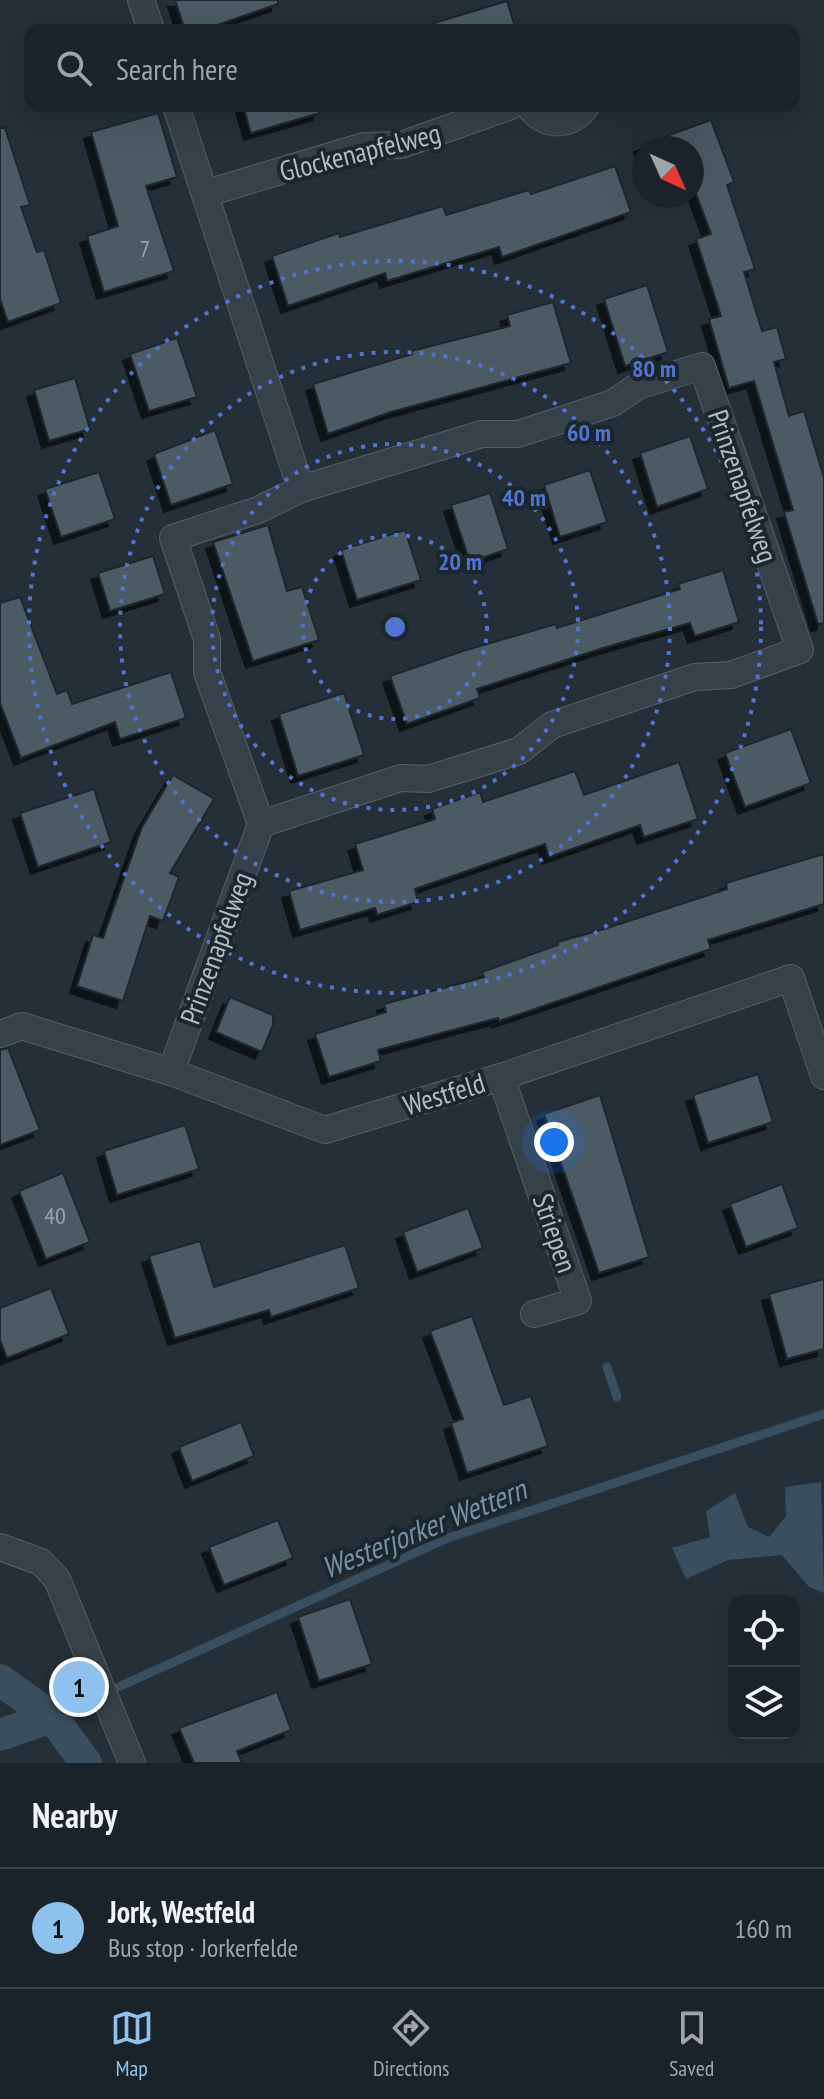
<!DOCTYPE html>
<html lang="en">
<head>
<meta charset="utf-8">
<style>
  body { margin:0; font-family:"PT Sans Narrow",sans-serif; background:#242b32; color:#f1f3f6 }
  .controls { position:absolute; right:24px; bottom:24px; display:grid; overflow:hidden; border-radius:16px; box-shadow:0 8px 32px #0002 }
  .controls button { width:72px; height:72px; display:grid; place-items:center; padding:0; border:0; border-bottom:2px solid #394047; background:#1b232a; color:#f1f3f6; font:40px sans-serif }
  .compass { position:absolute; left:632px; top:136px; width:72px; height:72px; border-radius:50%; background:#1b232a; box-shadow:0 8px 32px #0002; rotate:135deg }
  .you { position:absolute; left:554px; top:1142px; width:28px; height:28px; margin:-20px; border:6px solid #fff; border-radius:50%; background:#1a73e8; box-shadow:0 0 0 12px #1a73e833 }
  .badge { display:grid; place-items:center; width:52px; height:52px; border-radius:50%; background:#8ec1ee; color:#111; font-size:26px; font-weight:700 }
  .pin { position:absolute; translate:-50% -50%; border:4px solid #fff; box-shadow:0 2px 8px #0006 }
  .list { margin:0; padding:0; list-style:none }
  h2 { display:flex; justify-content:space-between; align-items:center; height:104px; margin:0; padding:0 32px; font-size:34px }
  h2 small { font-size:26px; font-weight:400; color:#a0a4a8 }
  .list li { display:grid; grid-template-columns:52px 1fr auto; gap:24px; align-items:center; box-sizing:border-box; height:120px; padding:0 32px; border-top:2px solid #394047 }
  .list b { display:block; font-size:30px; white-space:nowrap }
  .list p { margin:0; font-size:26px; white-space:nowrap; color:#a0a4a8 }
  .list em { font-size:26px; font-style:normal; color:#a0a4a8 }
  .icon { flex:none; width:44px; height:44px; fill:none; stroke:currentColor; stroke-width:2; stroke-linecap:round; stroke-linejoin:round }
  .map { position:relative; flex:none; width:824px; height:1763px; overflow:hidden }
  .search { position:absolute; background:#1b232a; box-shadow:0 8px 32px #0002; left:24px; right:24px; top:24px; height:88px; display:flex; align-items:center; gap:20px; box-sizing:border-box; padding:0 28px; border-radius:16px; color:#a0a4a8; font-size:30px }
  .sheet { height:224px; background:#1b232a }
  nav { display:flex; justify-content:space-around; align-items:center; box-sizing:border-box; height:112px; border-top:2px solid #394047; background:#1b232a; font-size:22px; color:#a0a4a8 }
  nav a { display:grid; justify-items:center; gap:4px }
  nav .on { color:#8ec1ee }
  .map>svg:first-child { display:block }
  .water { fill:#394e5e }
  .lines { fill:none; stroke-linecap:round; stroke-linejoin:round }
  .stream { stroke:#394e5e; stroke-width:9 }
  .canal { stroke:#394e5e; stroke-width:32 }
  .building { fill:#4c5a63; stroke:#1e282f; stroke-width:2; filter:url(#shadow) }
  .street-casing { stroke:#555f66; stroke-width:28 }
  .street { stroke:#374149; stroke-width:26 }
  .ring { fill:none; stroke:#5174d1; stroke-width:4; stroke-dasharray:4 8 }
  .labels { text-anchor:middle; stroke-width:8; stroke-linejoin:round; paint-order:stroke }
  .number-label { font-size:24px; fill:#98a4ac }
  .street-label { font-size:28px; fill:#b2bcc4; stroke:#1c262d }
  .water-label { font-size:30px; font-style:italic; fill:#7591a5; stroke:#1c262d }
  .centre { fill:#5174d1; stroke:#1c262d; stroke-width:4 }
  .ring-label { font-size:24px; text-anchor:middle; font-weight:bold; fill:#5174d1; stroke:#1c262d; stroke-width:8; stroke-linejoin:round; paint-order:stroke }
</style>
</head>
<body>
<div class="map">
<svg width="824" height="1763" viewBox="0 0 824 1763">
  <defs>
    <filter id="shadow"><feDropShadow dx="-7" dy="7" stdDeviation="0" flood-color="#0009"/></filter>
  </defs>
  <rect width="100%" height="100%" fill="#242f38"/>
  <!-- water -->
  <path class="water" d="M821,1482L824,1593L809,1587L782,1555L728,1560L686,1579L672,1548L710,1537L706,1511L735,1493L748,1527L769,1537L786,1516L785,1487Z"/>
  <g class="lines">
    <!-- stream -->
    <g class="stream">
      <path d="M607,1367L617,1397"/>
      <path d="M52,1717L448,1538L824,1414"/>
    </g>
    <!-- canal -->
    <g class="canal">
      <path d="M0,1680L52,1717L86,1763"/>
      <path d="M0,1735L52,1717"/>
    </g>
  </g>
  <!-- building -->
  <g class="building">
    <path d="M175,0H278V4L203,30H185Z"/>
    <path d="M507,1L516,30H432L431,24Z"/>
    <path d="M243,106H319L320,113L251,133Z"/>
    <path d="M158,113L177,177L146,186L174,271L104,292L87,236L118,226L91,132Z"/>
    <path d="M711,120L734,182L727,185L755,269L744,272L762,331L777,327L786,359L774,362L789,416L804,411L824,478V623L818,624L784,512L793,510L754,381L729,388L709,319L721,316L696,239L711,234L692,183V148H642L641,145Z"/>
    <path d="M0,128H5L30,205L21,207L37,252L44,250L61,303L8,322L0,299Z"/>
    <path d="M615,166L631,212L502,257L499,247L387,281L385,273L288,306L272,256L339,233L340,237L443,206L446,215L529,190L531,194Z"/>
    <path d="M647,285L668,352L625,366L604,299Z"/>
    <path d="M553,302L571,363L391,412L328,434L313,384L412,354L411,351L510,326L507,315Z"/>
    <path d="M177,338L197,397L149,411L130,354Z"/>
    <path d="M75,378L90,429L49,441L34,390Z"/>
    <path d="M215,430L233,484L171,505L154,454Z"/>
    <path d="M690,436L708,489L657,507L640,453Z"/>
    <path d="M590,470L607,522L560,537L544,485Z"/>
    <path d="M99,472L115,519L61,537L45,489Z"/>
    <path d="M490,493L508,549L470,562L451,505Z"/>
    <path d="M268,525L287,591L302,587L319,640L253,661L213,542Z"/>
    <path d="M405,530L421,580L357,600L341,550Z"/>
    <path d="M153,556L165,594L110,611L98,573Z"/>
    <path d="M723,570L739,622L695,636L690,623L603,648L477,689L480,698L407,724L390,676L463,651L556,624L557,628L680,589L678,584Z"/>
    <path d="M20,597L57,694L67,690L72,704L171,672L186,718L120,739L115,722L21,758L0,703V603Z"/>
    <path d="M344,693L364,755L298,776L279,714Z"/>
    <path d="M791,729L811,783L745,807L725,753Z"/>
    <path d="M679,762L698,819L644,837L640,825L549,857L545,844L415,889L418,902L377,915L375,908L300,930L289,891L363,870L355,844L435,819L432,809L480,792L483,802L575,771L584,795Z"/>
    <path d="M173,775L214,799L170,873L179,877L163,921L150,916L123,1001L77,986L93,935L103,938L142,827Z"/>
    <path d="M94,789L111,842L38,867L20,813Z"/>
    <path d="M824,854V904L708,940L711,949L499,1021L498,1018L378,1050L381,1061L329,1077L315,1034L386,1012L384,1004L484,977L482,972L558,945L557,942L601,930L727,889L726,883Z"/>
    <path d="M230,997L273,1015V1025L262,1052L216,1032Z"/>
    <path d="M8,1048L40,1130L0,1145V1050Z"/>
    <path d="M758,1074L773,1122L708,1143L693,1095Z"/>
    <path d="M600,1095L649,1257L599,1273L544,1114Z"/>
    <path d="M185,1125L199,1169L117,1195L104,1151Z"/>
    <path d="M63,1173L90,1242L46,1259L19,1191Z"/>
    <path d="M782,1184L798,1228L746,1247L730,1204Z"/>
    <path d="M468,1208L483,1248L417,1272L403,1232Z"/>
    <path d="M200,1241L214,1287L345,1245L359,1288L271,1317L269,1310L175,1338L149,1256Z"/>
    <path d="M824,1279V1349L787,1359L769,1294Z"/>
    <path d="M51,1288L69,1334L7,1358L0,1340V1308Z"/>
    <path d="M472,1316L504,1405L531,1396L548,1446L467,1473L451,1423L463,1419L430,1331Z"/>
    <path d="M241,1422L254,1456L192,1481L179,1447Z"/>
    <path d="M278,1520L293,1558L224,1585L209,1547Z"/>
    <path d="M350,1599L372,1664L319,1681L298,1617Z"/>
    <path d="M277,1692L291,1730L237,1751L242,1763H194L179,1728Z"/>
  </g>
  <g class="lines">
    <defs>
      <g id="street">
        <path d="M141,0L151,30"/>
        <path d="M176,106L301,489"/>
        <path d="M529,106C543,128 572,128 586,106"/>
        <path d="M207,193L364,146L401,145L511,106"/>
        <path d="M0,1034L22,1026L171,1072L325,1130L501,1077L791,978L824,1076"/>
        <path d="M171,1072L261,824L207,672V639L173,538L258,510L301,489L482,434H518L613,403L638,386L702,366L800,650L731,675L695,677L552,725L519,751L428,779L401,778L261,824"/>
        <path d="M501,1077L578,1301L534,1314"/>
        <path d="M0,1547L41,1562L57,1579L132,1763"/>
      </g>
    </defs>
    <!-- street casing -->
    <use href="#street" class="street-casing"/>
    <!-- street -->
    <use href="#street" class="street"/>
  </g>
  <!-- distance rings -->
  <g class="ring">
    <circle cx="395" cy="627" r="92"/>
    <circle cx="395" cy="627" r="183"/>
    <circle cx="395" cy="627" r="275"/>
    <circle cx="395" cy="627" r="366"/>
  </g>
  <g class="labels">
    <!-- number labels -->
    <g class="number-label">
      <text x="145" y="257">7</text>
      <text x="55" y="1224">40</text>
    </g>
    <!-- street labels -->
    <g class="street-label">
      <text transform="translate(360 152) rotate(-14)" y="10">Glockenapfelweg</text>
      <text transform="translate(743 486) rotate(71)" y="10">Prinzenapfelweg</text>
      <text transform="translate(216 948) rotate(-70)" y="10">Prinzenapfelweg</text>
      <text transform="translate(444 1094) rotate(-17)" y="10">Westfeld</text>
      <text transform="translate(555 1233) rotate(71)" y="10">Striepen</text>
    </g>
    <!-- water labels -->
    <g class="water-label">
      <text transform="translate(424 1529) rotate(-22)" y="10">Westerjorker Wettern</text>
    </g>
  </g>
  <circle cx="395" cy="627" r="12" class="centre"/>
  <g class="ring-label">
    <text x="654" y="377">80 m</text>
    <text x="589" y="441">60 m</text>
    <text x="524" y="506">40 m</text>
    <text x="460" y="570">20 m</text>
  </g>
</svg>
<div class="controls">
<button><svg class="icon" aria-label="locate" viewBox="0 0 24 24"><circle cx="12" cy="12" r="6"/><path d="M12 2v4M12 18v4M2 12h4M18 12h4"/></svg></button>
<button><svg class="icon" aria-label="layers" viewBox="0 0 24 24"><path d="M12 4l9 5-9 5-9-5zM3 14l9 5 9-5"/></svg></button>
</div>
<svg class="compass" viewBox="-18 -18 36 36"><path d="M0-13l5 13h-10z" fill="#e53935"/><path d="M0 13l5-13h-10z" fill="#a0a4a8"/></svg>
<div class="you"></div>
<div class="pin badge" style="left:79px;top:1687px">1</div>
<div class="search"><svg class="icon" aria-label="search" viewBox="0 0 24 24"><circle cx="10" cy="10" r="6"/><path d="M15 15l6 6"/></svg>Search here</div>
</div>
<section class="sheet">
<h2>Nearby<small></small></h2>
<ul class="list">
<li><span class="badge">1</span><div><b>Jork, Westfeld</b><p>Bus stop · Jorkerfelde</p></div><em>160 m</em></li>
</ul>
</section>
<nav>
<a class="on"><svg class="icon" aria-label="map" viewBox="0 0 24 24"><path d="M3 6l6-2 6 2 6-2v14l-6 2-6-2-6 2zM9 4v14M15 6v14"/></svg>Map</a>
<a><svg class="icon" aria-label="directions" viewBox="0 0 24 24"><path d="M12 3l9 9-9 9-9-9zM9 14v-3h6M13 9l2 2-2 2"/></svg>Directions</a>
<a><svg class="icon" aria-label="saved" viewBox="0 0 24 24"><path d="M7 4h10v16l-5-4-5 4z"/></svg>Saved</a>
</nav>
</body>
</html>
